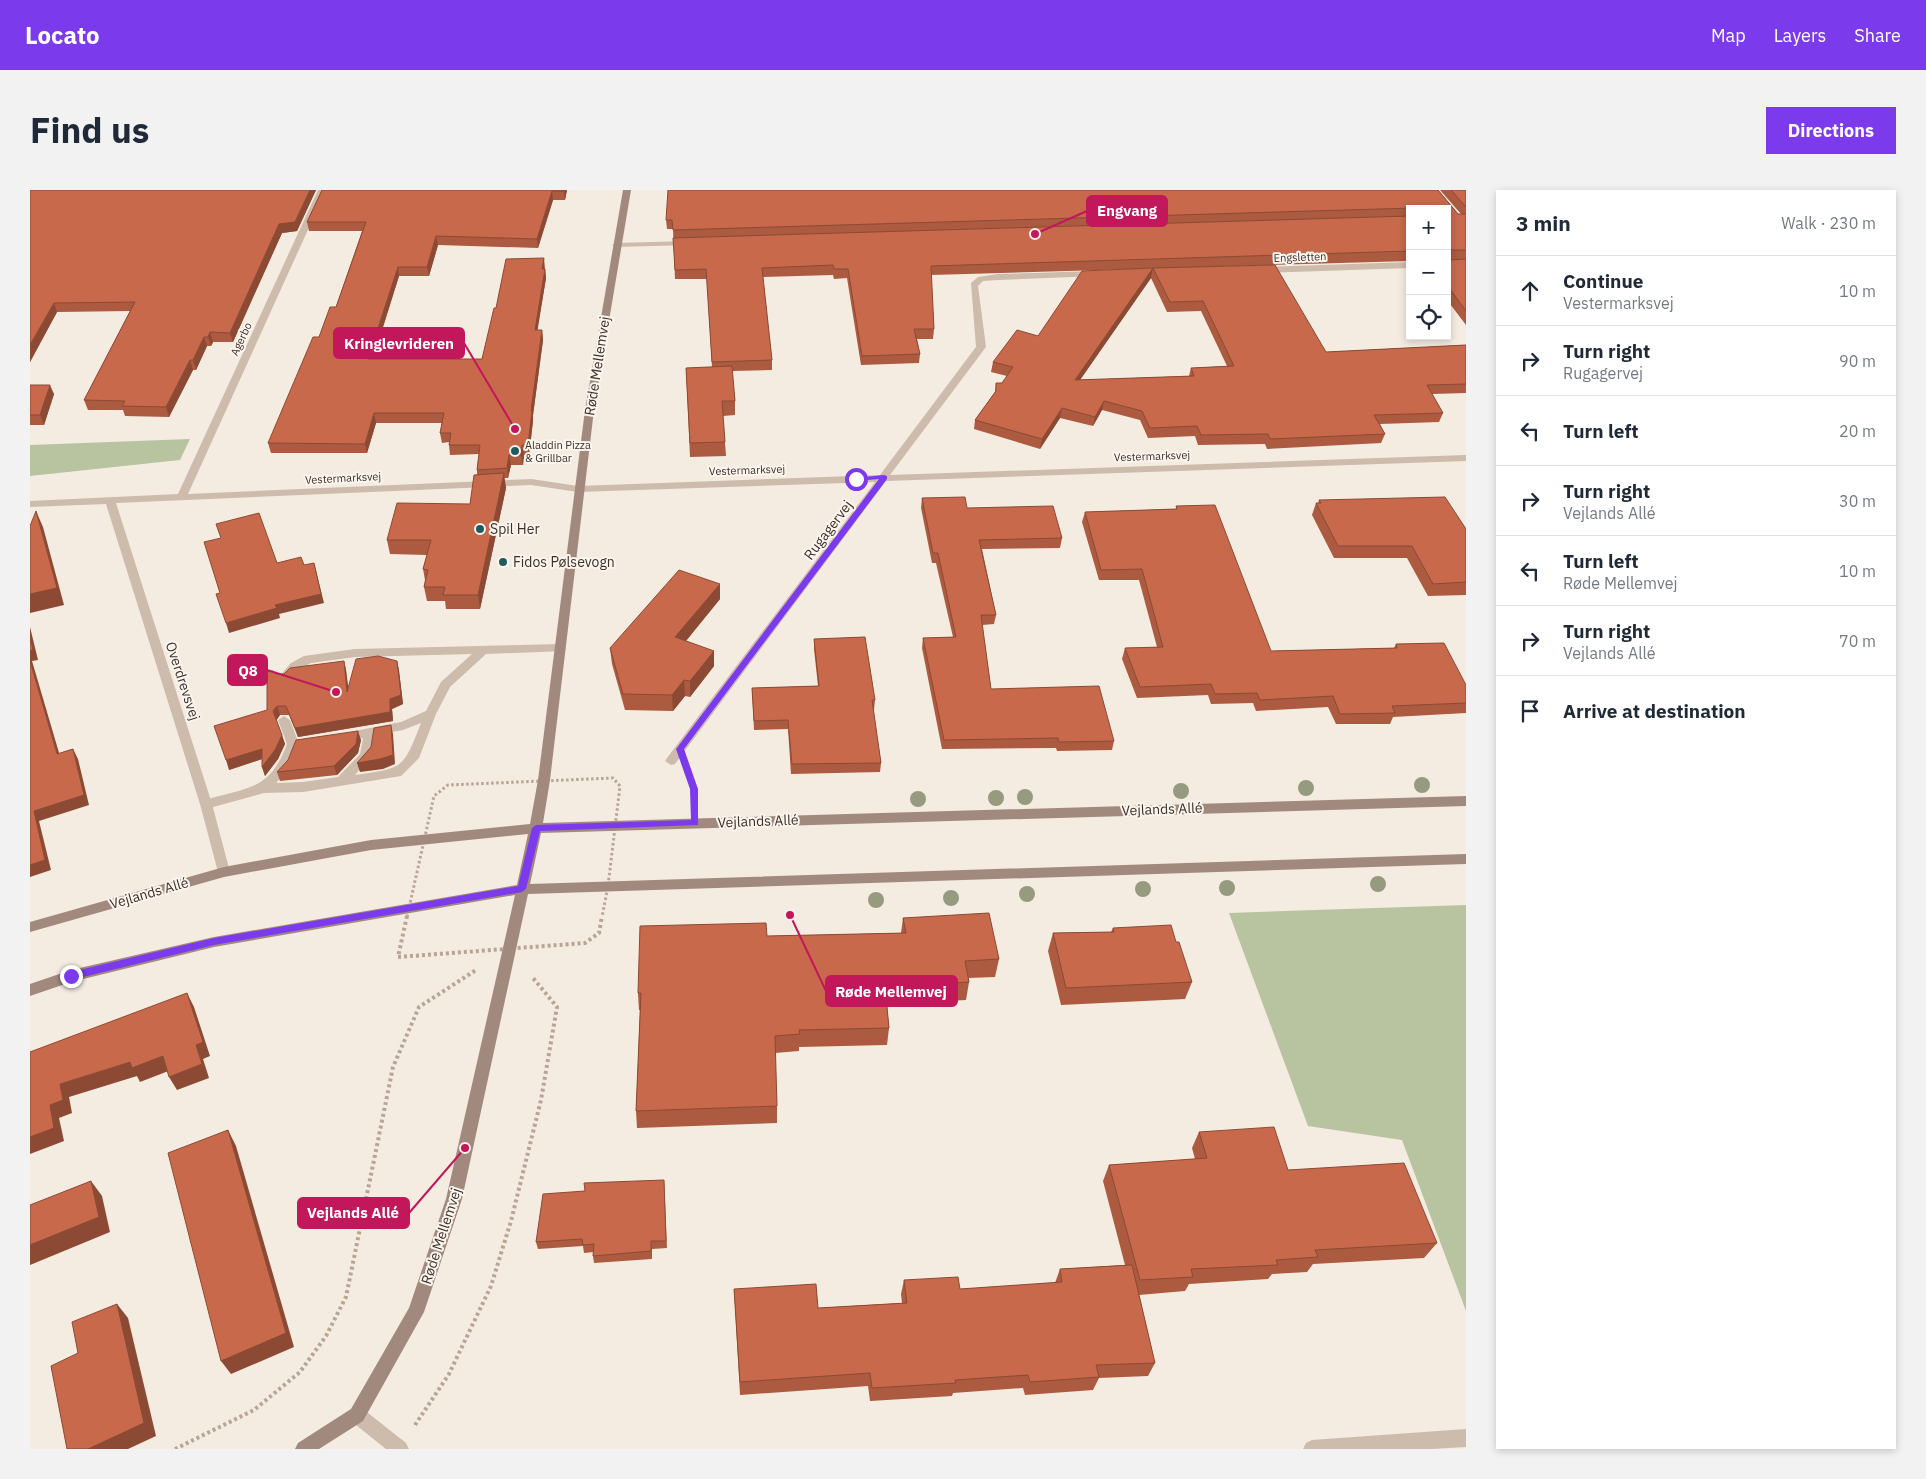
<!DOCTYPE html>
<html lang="en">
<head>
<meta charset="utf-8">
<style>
  body { margin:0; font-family:"IBM Plex Sans",sans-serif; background:#f2f2f3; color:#1f2937 }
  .controls { position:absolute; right:15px; top:15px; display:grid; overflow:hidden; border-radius:0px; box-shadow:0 2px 8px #0003 }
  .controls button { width:45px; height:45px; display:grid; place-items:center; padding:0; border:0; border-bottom:1px solid #e0e1e3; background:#fff; color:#1f2937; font:25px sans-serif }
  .stop { position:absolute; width:15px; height:15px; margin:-11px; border:4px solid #7c3aed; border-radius:50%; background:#fff }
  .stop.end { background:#7c3aed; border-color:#fff; box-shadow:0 1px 5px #0008 }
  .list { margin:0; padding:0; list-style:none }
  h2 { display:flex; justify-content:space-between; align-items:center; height:65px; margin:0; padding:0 20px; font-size:21px }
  h2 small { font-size:16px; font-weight:400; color:#747a83 }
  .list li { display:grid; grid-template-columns:32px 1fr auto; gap:15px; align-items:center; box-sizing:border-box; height:70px; padding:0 20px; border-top:1px solid #e0e1e3 }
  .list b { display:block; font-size:19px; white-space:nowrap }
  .list p { margin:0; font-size:16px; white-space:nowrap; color:#747a83 }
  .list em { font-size:16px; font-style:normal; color:#747a83 }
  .icon { flex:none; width:28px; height:28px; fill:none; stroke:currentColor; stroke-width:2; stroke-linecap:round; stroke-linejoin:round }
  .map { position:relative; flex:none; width:1436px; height:1259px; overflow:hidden; border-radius:0px }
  header { display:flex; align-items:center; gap:30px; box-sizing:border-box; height:70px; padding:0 25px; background:#7c3aed; color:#fff }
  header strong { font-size:24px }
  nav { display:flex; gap:28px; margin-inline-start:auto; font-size:18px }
  .intro { display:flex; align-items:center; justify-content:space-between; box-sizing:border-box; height:120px; padding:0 30px }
  h1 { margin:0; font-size:35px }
  .button { padding:12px 22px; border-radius:0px; background:#7c3aed; color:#fff; font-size:18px; font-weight:700 }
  main { display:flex; gap:30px; padding:0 30px }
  aside { flex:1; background:#fff; border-radius:0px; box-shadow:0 2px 8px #0003 }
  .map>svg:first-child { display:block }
  .green { fill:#b8c4a0 }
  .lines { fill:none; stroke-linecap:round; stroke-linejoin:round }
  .path-far1 { stroke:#b9a596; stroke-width:3; stroke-dasharray:2.5 2.5; stroke-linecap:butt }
  .path { stroke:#b9a596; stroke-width:4; stroke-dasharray:3 3; stroke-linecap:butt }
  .lane { fill:#cdbbac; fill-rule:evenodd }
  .street { fill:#cdbbac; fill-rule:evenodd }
  .secondary { fill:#a18a7d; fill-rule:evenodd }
  .tree { fill:#969b7f }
  .wall { fill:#ac5a40 }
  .shaded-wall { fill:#8c4a34 }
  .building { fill:#c8694b; stroke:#8c4a34 }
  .route { fill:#7c3aed }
  .poi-dot { fill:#1f5a5e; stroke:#fbf5ee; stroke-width:2 }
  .labels { text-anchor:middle; stroke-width:4; stroke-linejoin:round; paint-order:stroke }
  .far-street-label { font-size:11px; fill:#3b302b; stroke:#fbf5ee }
  .far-poi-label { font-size:11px; fill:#3b302b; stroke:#fbf5ee; text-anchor:start }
  .street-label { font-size:14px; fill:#3b302b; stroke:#fbf5ee }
  .poi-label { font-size:14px; fill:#3b302b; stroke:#fbf5ee; text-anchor:start }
  .leader { fill:none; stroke:#c2185b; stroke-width:2 }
  .callout-dot { fill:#c2185b; stroke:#fbf5ee; stroke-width:2 }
  .callout { fill:#c2185b; stroke:#c2185b; stroke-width:2 }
  .callout-label { font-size:15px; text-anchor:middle; font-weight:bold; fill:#fff }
</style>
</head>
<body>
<header>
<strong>Locato</strong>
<nav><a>Map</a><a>Layers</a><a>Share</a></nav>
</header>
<div class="intro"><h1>Find us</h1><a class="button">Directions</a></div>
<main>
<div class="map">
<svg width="1436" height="1259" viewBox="0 0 1436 1259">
  <rect width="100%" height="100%" fill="#f4ebe1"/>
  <!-- green -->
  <g class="green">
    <path d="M160,249L150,270L0,286V255Z"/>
    <path d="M1436,715V1121L1372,950L1278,936L1199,723Z"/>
  </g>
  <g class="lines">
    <!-- path-far1 -->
    <g class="path-far1">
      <path d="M660,588L665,608"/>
      <path d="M377,727L404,606L418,595L583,588L590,596L578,696L572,727"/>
    </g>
    <!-- path -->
    <g class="path">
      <path d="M377,726L368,767L555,753L569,743L572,726"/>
      <path d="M385,1235L419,1184L461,1096L481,1031L511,910L527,817L503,788"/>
      <path d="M145,1259L224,1220L270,1182L296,1146L316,1107L363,877L389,817L446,780"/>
    </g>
    <!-- lane -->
    <g class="lane">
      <path d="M659,51L663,53L662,55L586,57L582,55L586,53Z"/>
      <path d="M530,454L536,458L534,461L456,464L420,497L406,524L389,568L371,586L273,602L234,603L176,619L172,617L170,614L172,611C215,597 239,603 257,554L248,530L254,526L260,530L269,554L259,579L246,593L273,592L308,587L330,564L333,548L313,551L307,547L309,544L371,532L396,521L411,492L442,464L325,467L281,473L269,479L257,492H249L247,489L261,473L274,466L325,459ZM391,533C373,579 374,578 325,585L342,565L346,545L373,540Z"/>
    </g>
    <!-- street -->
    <g class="street">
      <path d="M288,0H296L158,304L501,289L548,296L850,285L946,157L941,93L948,87L968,84L1065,81L1068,82V86L968,90L953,91L948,96L956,157L860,285L1436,265V271L856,291L645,574L641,575L635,571L637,568L845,292L548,302L501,295L86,313L182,614L200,682L199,686H189L188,682L170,614L76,314L0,317V311L148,304Z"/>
      <path d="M1380,72V78L1232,83L1228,80L1232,77Z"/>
      <path d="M327,1217L333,1219L376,1253L379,1259H356L321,1231L319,1225L321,1219Z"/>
      <path d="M1436,1239V1257L1402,1259H1273L1276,1253L1282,1250Z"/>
    </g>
    <!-- secondary -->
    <path class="secondary" d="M593,0H601L564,220L520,590L513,633L1436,606V616L511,643L500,694L1436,664V674L498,704L432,1009L394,1122L333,1231L289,1259H265L268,1253L321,1219L379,1118L416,1009L485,705L184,757L41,792L0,806V794L41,780L184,747L487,695L498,644L341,660L194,687L0,742V732L194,677L341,650L500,634L508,590L555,220Z"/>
  </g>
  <!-- trees -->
  <g class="tree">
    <circle cx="1392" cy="595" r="8"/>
    <circle cx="1276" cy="598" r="8"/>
    <circle cx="1151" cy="601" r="8"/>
    <circle cx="995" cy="607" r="8"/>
    <circle cx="966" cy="608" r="8"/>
    <circle cx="888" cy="609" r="8"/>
    <circle cx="1348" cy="694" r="8"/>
    <circle cx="1197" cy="698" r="8"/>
    <circle cx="1113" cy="699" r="8"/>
    <circle cx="997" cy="704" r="8"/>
    <circle cx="921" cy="708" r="8"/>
    <circle cx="846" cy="710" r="8"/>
  </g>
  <!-- wall -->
  <g class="wall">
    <path d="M0,0H286L267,41L252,43L203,152H183L181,156H177L166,180H163L139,227L95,226L93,220H58L54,210L100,121L27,122L0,172Z"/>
    <path d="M292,0H537L535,10H523L508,58L408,55L399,86H369L343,169H452L466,118L514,68L516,88L507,140H512L513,150L503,225V231L499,265H494L493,275H481L478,288H474L476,298L450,419H416L415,411H397L394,397L395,390L393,379L397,365L360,364L357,350L440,314L447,285V280L449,264L420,265L419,255V252L412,253L410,243L412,233H346L337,263H241L238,253L289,147L306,117L332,41H279L277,32Z"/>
    <path d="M1408,0L1428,24H1431L1410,0H1436V69H1420H1436V135L1417,110V19H1380V71L901,85L904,139L903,149H887L890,164L889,173L831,175L817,88L804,89L803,85L733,87L742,170V180L702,181L705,211V225L693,226L696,266L660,267L656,178L682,177L677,89H645L643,39H637L636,30Z"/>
    <path d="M1123,78L1121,88L1050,190L1159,186L1161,178L1197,176L1171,121L1137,122L1121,88L1123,78L1296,162L1436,155V203L1402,204L1413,223L1409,232L1350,234L1355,244L1351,253L1237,259L1235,254L1168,255L1165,246L1118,248L1110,230L1072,220L1063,236L1030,228L1010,259L944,239L945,230L965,202L966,193H972L977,186L961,182L963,172Z"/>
    <path d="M0,195L24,204L14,235H0Z"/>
    <path d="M892,308L937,318L1032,348L1030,358L952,359L966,425L964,434L952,435L961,499L1084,551L1082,560L1027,561L1026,558L912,559L892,458L893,448L923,447L906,373H902L891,318Z"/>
    <path d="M1289,310L1436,339V405L1398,406L1377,368H1304L1282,325L1286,313H1288Z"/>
    <path d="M1146,316L1241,461L1364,458L1366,454L1436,495V523L1363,527L1360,534H1306L1298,517L1226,521L1223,513L1181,514L1178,505L1107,508L1092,469L1095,458L1127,457L1109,390H1069L1052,332L1055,322L1146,319Z"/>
    <path d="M690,394V409L656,451L684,461V476L660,507L655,506L643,521L595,520L582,474L580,458Z"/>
    <path d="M784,449L845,510L844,520H843L851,573L850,582L761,584L758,539L724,540L722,498L788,496L784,459Z"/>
    <path d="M314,471L316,480L318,498L367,471L369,481L373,514L362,519L363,531L268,547L259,525H250L246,530L255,554L248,569L235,586L232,577V569L199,580L237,520L246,484H254Z"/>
    <path d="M331,550L328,563L307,585L250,591L247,582Z"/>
    <path d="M873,728L969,769L965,787L938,788L939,792L936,810L857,814L859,838L857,855L769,857V861L745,863L747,916V933L607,938L606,921L610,820H609L608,803L737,746L871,743Z"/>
    <path d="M1083,738L1146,752L1162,792L1155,809L1031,815L1018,761L1023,743L1081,742Z"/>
    <path d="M1169,942L1258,980L1407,1053L1394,1068L1283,1074L1277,1082L1242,1084L1238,1089L1159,1094L1155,1101L1109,1105L1125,1173L1118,1186L1069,1188L1063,1200L995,1205L993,1198L923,1203L922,1206L840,1211L838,1196L710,1205L704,1099L788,1118L872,1113L871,1104L874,1090L930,1099L1025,1093L1030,1079L1095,1075L1073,991L1079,975L1165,969L1162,958Z"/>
    <path d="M634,990L637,1058L622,1059V1069L564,1073L563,1066L564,1062L554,1063L553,1056L508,1059L506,1052L555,1001Z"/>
  </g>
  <!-- shaded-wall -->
  <g class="shaded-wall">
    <path d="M280,0H286L267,41L252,43L203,152L200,143L249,34Z"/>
    <path d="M534,0H537L535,10Z"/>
    <path d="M522,1L523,10L508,58L507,49Z"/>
    <path d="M406,46L408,55L399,86L397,77Z"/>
    <path d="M514,68V81L515,79L516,88L506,150L505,140Z"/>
    <path d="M368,77L369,86L340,178L338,169Z"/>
    <path d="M1123,78L1121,88L1043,200L1045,190Z"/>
    <path d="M24,113L27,122L0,172V155Z"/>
    <path d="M512,140L513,150L503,225V231L499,265L498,255L501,221Z"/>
    <path d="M180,142L183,152L181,156L178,147Z"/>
    <path d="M174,147L177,156L166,180L163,170Z"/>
    <path d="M160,170L163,180L139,227L136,217Z"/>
    <path d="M20,195L24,204L14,235L10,225Z"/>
    <path d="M1074,211L1072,220L1063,236L1065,227Z"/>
    <path d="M1032,218L1030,228L1010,259L1012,249Z"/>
    <path d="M344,223L346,233L337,263L335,254Z"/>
    <path d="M492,255L494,265L493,275L491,265Z"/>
    <path d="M479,265L481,275L478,288L477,278Z"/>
    <path d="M474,283L476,298L450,419L448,405Z"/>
    <path d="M6,321L13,337L34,415L0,423V404Z"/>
    <path d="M284,373L294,413L249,424L250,428L199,443L196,433L245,415Z"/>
    <path d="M690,394V409L646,463L645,447Z"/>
    <path d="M0,437L8,470L2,471L32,573L27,564L0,471Z"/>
    <path d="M684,461V476L660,507V491Z"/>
    <path d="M314,471L316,480L320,511L317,502Z"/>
    <path d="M367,471L369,481L373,514L362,519L363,531L268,547L265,538L360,509Z"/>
    <path d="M654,490L655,506L643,521L642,505Z"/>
    <path d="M247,516L250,525L246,531L243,521Z"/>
    <path d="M361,535L363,544L365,574L353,579L330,582L327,573Z"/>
    <path d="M328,541L331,550L328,563L307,585L304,576Z"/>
    <path d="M252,545L255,554L248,569L235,586L232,577Z"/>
    <path d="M43,559L48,569L59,615L9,631L21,680L0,687V675L4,621Z"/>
    <path d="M232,559L235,568L199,580L196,570Z"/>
    <path d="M157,803L164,817L180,866L173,869L179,888L147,900L139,887L166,855Z"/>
    <path d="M133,866L141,880L110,892L107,886L39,907L42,923L29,928L34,951L0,964V947L30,894L100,872Z"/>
    <path d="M198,940L206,956L264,1157L201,1184L191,1171Z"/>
    <path d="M61,991L72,1006L80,1042L0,1075V1055Z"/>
    <path d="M87,1114L98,1128L126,1246L98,1259H58Z"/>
  </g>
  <!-- building -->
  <g class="building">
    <path d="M0,0H280L265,32L249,34L200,143L180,142L178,147H174L163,170H160L136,217L92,216L95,211L54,210L105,112L24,113L0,155Z"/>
    <path d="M292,0H534V1H522L507,49L406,46L397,77H368L338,169H452L464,118H466L476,69L514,68L512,79H515L505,140H512L501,221H502L498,255H492L491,265H479L477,278L447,280L450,255H419L421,243H410L414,223H344L335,254L238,253L283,147H289L300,117H306L336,32H277Z"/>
    <path d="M638,0H1408L1428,24H1436V60H1421L1419,62L1421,70L1436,69V121L1417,95V19H1384L1383,18L643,40L642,30H636Z"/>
    <path d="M1421,0H1436V17Z"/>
    <path d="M1380,26V61L901,76L904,139H884L890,164L832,166L818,79H804L803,75L732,78L742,170L682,172L676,79L645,80L643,48Z"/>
    <path d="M1245,75L1296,162L1436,155V194L1397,195L1413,223L1344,225L1355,244L1240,249L1238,244L1171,245L1167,236L1120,238L1112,221L1074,211L1065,227L1032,218L1012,249L945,230L966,201V193H972L983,177L963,172L987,140L1008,146L1052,81L1123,78L1045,190L1164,186L1161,178L1204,176L1173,111L1140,112L1123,78Z"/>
    <path d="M702,176L705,211H692L695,252L660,253L656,178Z"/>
    <path d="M0,195H20L10,225H0Z"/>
    <path d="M474,283L448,405H413L415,397H394L398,380L393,379L401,350H357L367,313L440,314L444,285Z"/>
    <path d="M935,307L937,318L1023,316L1032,348L949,350L966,425H951L961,499L1069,496L1084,551L1029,552L1028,548L914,550L893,448L926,447L908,363H903L892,308Z"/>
    <path d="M1415,307L1436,339V392L1403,394L1382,356H1308L1286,313H1291L1289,310Z"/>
    <path d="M1185,315L1241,461L1367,458L1366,454L1414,453L1436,495V513L1362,516L1365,523L1310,524L1303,506L1230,510L1227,503L1185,504L1181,494L1110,497L1095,458L1133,457L1112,379L1071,380L1055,322L1147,319L1146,316Z"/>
    <path d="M6,321L27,398L0,404V336Z"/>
    <path d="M229,323L247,373L271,367L274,375L284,373L291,404L245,415L247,418L196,433L186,404L190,403L174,352L191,348L186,334Z"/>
    <path d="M649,380L690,394L645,447L684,461L660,491L654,490L642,505L593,504L580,458Z"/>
    <path d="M0,447L3,460L0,461Z"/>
    <path d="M835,447L845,510H842L851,573L762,574L758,530L724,531L722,498L789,496L784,449Z"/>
    <path d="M348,466L367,471L371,505L360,509V522L265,538L256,516H247L243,521L252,545L245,560L232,577V559L196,570L184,536L237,520V482L243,481L246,484H254L260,478L314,471L317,502L326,469Z"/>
    <path d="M0,471L27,564L43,559L54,605L4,621L15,670L0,675Z"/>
    <path d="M361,535L363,565L350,569L327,573L341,557L344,538Z"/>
    <path d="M328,541L326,554L304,576L247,582L258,570L266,550Z"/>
    <path d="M959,723L969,769L935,771L939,792L855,797L859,838L769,840L770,844L745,846L747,916L606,921L611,803H608L610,736L736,733L737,746L876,743L873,728Z"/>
    <path d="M1141,735L1146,752H1149L1162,792L1036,798L1023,743L1084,742L1083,738Z"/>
    <path d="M157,803L173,852L166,855L172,874L139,887L133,866L102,878L100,872L30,894L33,910L20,915L24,938L0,947V862Z"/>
    <path d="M1244,937L1258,980L1374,973L1407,1053L1285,1060L1288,1067L1246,1070L1248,1075L1161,1079L1163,1087L1110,1090L1079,975L1177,968L1169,942Z"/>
    <path d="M198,940L256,1143L191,1171L138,963Z"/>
    <path d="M634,990L636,1051H621V1061L563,1066L564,1054L553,1055L552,1049L506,1052L513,1004L555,1001L554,993Z"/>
    <path d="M61,991L69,1027L0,1055V1015Z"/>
    <path d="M1102,1075L1125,1173L1066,1175L1069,1187L1000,1192L998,1185L925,1190L926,1193L842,1198L840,1183L710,1192L704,1099L786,1094L788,1118L877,1113L874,1090L928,1087L930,1099L1032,1092L1030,1079Z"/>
    <path d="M87,1114L114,1233L58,1259H37L21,1176L48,1163L42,1132Z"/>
  </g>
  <!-- route -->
  <path class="route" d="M854,285L857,286V289L654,559L668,599V635L510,641L496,699L492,702L184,755L41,790L38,789L37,786L41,782L184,748L488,696L502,638L506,635L661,630L660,599L646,559L849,289L826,291L824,290V288Z"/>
  <!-- markers -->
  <g class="poi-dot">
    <circle cx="485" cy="261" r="5"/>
    <circle cx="450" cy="339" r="5"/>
    <circle cx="473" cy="372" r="5"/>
  </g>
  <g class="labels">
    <!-- far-street labels -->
    <g class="far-street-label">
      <text transform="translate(1270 67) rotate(-2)" y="4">Engsletten</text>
      <text transform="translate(211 149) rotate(-65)" y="4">Agerbo</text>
      <text transform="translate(1122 266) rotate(-2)" y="4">Vestermarksvej</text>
      <text transform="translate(717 280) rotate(-2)" y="4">Vestermarksvej</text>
      <text transform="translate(313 288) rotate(-3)" y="4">Vestermarksvej</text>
    </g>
    <!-- far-poi labels -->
    <g class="far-poi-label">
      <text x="495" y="259">Aladdin Pizza<tspan x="495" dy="13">&amp; Grillbar</tspan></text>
    </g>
    <!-- street labels -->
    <g class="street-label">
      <text transform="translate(567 176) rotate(-81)" y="5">Røde Mellemvej</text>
      <text transform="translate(798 340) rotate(-53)" y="5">Rugagervej</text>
      <text transform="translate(153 491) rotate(72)" y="5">Overdrevsvej</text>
      <text transform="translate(1132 619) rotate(-2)" y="5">Vejlands Allé</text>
      <text transform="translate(728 631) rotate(-2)" y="5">Vejlands Allé</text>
      <text transform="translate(119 703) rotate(-16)" y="5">Vejlands Allé</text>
      <text transform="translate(411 1046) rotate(-72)" y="5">Røde Mellemvej</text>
    </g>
    <!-- poi labels -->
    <g class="poi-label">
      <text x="460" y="344">Spil Her</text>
      <text x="483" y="377">Fidos Pølsevogn</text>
    </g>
  </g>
  <!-- callouts -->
  <path class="leader" d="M1005 44L1057 21M485 239L434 153M306 502L237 480M760 725L796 801M435 958L379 1023"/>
  <g class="callout-dot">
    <circle cx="1005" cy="44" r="5"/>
    <circle cx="485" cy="239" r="5"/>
    <circle cx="306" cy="502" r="5"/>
    <circle cx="760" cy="725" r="5"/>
    <circle cx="435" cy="958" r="5"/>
  </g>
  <g class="callout">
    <rect x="1057" y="6" width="80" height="30" rx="5"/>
    <rect x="304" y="138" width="130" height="30" rx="5"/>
    <rect x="198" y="465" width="39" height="30" rx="5"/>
    <rect x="796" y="786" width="131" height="30" rx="5"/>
    <rect x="268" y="1008" width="111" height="30" rx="5"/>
  </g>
  <g class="callout-label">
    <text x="1097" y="26">Engvang</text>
    <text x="369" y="159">Kringlevrideren</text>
    <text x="218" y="486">Q8</text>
    <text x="861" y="807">Røde Mellemvej</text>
    <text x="323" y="1028">Vejlands Allé</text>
  </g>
</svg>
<div class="controls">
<button>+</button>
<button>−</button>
<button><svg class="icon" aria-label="locate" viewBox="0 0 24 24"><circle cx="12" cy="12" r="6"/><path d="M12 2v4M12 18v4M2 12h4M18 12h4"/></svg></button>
</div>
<div class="stop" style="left:826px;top:289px"></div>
<div class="stop end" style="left:41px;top:786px"></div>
</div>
<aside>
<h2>3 min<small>Walk · 230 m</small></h2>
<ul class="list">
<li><svg class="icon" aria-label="ahead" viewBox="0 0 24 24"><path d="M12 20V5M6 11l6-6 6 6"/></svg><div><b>Continue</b><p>Vestermarksvej</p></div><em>10 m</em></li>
<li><svg class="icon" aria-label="right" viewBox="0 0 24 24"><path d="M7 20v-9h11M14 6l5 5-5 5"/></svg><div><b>Turn right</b><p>Rugagervej</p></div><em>90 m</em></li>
<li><svg class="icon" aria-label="left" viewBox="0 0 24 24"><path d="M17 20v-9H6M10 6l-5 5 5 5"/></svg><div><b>Turn left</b></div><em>20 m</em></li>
<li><svg class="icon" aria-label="right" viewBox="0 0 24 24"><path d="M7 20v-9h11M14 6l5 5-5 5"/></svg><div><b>Turn right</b><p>Vejlands Allé</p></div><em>30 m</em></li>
<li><svg class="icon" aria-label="left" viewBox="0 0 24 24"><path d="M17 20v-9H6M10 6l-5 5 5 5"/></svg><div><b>Turn left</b><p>Røde Mellemvej</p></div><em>10 m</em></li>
<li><svg class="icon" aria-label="right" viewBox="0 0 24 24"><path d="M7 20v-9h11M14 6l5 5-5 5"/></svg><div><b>Turn right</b><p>Vejlands Allé</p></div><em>70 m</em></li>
<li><svg class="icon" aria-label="arrive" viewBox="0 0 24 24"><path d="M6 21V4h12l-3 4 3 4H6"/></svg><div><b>Arrive at destination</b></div></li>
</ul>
</aside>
</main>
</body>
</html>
